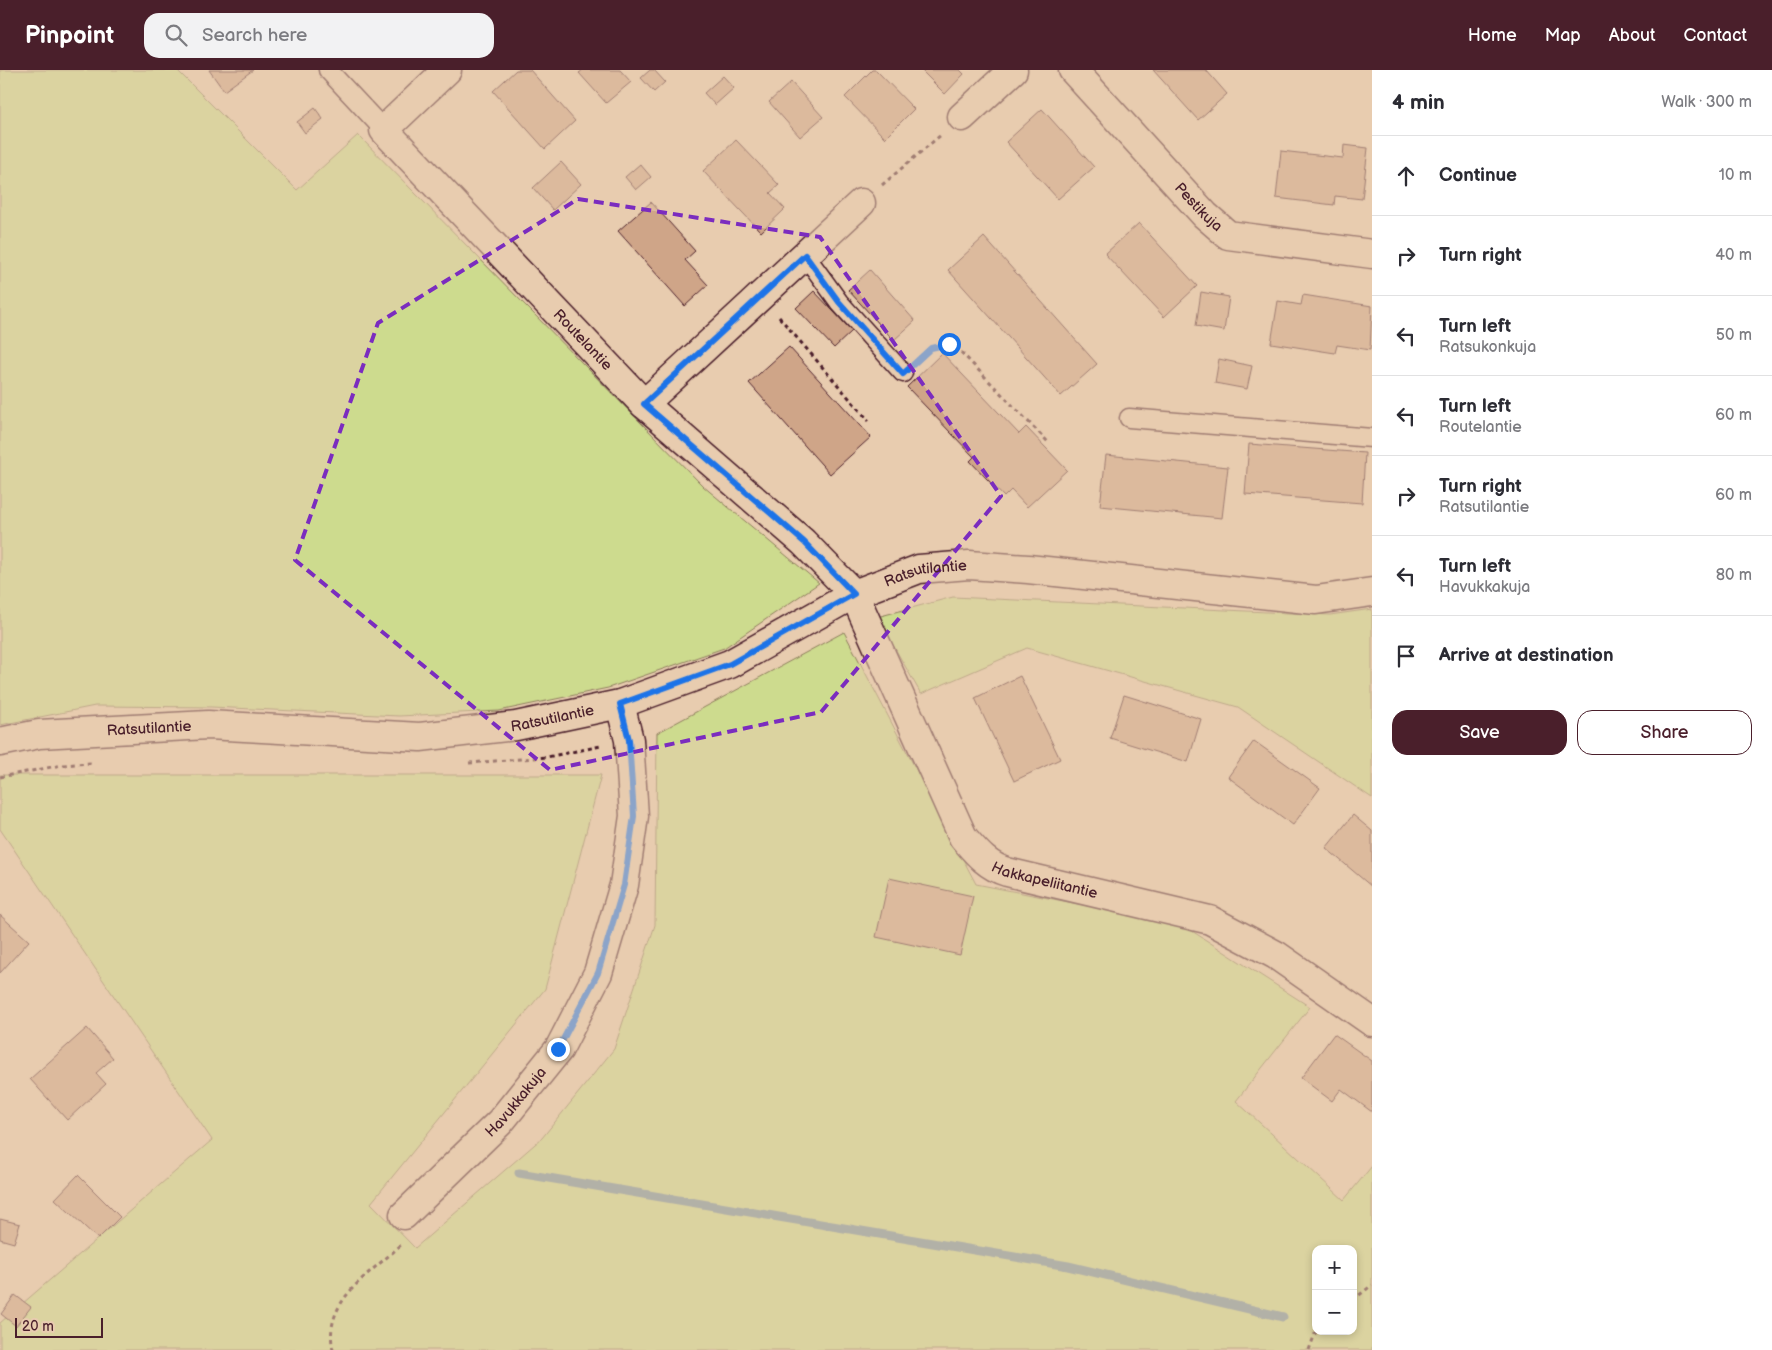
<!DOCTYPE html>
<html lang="en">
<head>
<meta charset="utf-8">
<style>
  body { margin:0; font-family:"Balsamiq Sans",sans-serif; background:#f2f2f3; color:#2b2b33 }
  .controls { position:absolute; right:15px; bottom:15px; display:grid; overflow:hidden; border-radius:10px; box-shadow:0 2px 8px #0003 }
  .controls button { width:45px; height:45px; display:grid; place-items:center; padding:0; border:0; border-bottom:1px solid #e1e1e2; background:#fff; color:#2b2b33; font:25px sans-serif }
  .scale { position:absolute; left:15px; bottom:12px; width:88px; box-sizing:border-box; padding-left:5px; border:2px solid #4a1f2b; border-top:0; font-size:14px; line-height:18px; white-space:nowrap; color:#4a1f2b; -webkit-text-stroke:4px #e8ccaf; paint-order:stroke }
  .stop { position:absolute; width:15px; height:15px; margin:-11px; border:4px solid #1a73e8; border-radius:50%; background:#fff }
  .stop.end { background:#1a73e8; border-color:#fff; box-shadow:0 1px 5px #0008 }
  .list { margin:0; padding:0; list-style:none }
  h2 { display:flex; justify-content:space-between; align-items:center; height:65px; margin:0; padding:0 20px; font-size:21px }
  h2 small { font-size:16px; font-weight:400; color:#7c7c81 }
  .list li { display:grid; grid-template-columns:32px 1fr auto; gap:15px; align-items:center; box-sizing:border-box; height:80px; padding:0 20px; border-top:1px solid #e1e1e2 }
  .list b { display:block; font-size:19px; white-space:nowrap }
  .list p { margin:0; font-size:16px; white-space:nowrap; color:#7c7c81 }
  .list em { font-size:16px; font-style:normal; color:#7c7c81 }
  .actions { display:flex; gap:10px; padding:15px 20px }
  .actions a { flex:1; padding:11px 0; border:1px solid #4a1f2b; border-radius:15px; text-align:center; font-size:18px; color:#4a1f2b }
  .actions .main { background:#4a1f2b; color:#fff }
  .icon { flex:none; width:28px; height:28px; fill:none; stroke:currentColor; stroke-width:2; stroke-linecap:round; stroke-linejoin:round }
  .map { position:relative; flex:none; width:1372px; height:1280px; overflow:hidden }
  header { display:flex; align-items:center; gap:30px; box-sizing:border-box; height:70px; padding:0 25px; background:#4a1f2b; color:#fff }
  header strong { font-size:24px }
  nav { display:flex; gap:28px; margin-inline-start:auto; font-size:18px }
  .search { width:350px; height:45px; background:#f2f2f3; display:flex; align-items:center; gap:12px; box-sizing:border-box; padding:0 18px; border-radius:15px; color:#7c7c81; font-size:19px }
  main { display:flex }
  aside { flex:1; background:#fff }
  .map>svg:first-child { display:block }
  .green { fill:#cddb8e; stroke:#8c7d5c; fill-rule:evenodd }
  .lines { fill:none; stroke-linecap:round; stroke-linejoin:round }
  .stream { stroke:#72909e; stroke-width:9 }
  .building { fill:#cfa588; stroke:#4a1f2b }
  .lane-casing { stroke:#4a1f2b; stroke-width:21 }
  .street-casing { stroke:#4a1f2b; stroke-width:31 }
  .path { stroke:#4a1f2b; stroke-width:3; stroke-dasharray:4 4; stroke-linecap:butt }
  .lane { stroke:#e8ccaf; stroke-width:18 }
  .street { stroke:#e8ccaf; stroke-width:28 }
  .route { stroke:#1a73e8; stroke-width:6 }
  .marked { fill:none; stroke:#7b2cbf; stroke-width:4; stroke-dasharray:10 6; stroke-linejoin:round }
  .labels { text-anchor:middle; stroke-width:5; stroke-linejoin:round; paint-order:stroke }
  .street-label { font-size:15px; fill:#4a1f2b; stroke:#e8ccaf }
</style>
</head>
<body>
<header>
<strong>Pinpoint</strong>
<div class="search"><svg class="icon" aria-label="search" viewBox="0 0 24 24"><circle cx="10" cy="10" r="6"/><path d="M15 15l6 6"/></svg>Search here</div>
<nav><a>Home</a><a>Map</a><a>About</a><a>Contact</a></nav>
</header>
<main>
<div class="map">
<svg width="1372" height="1280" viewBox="0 0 1372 1280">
  <rect width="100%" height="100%" fill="#e8ccaf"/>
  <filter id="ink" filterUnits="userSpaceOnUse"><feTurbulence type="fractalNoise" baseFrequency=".02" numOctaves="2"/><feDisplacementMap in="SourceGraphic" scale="10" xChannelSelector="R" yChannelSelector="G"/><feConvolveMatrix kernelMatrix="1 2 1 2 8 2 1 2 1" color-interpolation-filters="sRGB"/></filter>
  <g filter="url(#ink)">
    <!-- green -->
    <g class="green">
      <path d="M0,0H177L297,120L358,65L703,416L819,513L724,578L608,618L499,641L399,646L211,637L95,636L0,655Z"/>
      <path d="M953,527L1330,545L1372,539V728L1238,637L1027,578L921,624L877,547Z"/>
      <path d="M844,562L976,814L1181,854L1310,937L1236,1031L1344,1130L1372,1096V1280H0V1253L212,1070L0,759V705H601L545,919L371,1133L415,1178L542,1068L614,979L655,855L657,663ZM1316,1179H1353V1261H1316Z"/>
    </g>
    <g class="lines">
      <!-- stream -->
      <path class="stream" d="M519,1103L1068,1196L1283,1247"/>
    </g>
    <!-- building -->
    <g class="building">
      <path d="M209,0H253L224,21Z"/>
      <path d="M516,0H530L575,51L545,79L493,21Z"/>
      <path d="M583,0H620L631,12L606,33L579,3Z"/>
      <path d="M650,0H654L665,12L654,22L641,8Z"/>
      <path d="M872,0H876L914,39L885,68L845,27Z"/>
      <path d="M921,0H960L964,4L945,24Z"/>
      <path d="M1153,0H1206L1227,24L1198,50Z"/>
      <path d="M723,6L734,18L715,35L704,23Z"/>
      <path d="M791,12L823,47L800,67L769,32Z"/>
      <path d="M315,38L323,49L305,63L297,52Z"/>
      <path d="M1042,39L1094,97L1058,129L1006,72Z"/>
      <path d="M736,70L779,115L770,123L785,139L761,162L703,101Z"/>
      <path d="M1344,75L1368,78L1362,129L1335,126L1334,135L1276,128L1281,81L1343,88Z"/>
      <path d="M561,92L581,114L553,140L533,118Z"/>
      <path d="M640,94L651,107L636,120L625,107Z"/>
      <path d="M651,132L695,181L685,190L708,215L685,236L618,161Z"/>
      <path d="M1139,153L1197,216L1164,247L1105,184Z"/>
      <path d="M984,167L1097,294L1061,326L948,200Z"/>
      <path d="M870,200L915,251L894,270L848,220Z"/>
      <path d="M814,221L852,261L834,278L796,238Z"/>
      <path d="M1201,222L1229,227L1224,261L1196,256Z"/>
      <path d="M1303,225L1372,236L1370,280L1337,275L1335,283L1271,273L1278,231L1301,235Z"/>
      <path d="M789,277L871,367L830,404L749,313Z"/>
      <path d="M942,283L1019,364L1026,357L1067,400L1027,437L1011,420L1004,427L970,391L974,387L907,317Z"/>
      <path d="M1219,289L1252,296L1247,319L1215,313Z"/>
      <path d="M1249,374L1365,383L1362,433L1245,424Z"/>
      <path d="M1106,385L1228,397L1222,448L1100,436Z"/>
      <path d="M1020,606L1060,689L1014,711L975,628Z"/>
      <path d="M1124,625L1201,649L1188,692L1110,668Z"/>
      <path d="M1254,671L1320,718L1293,755L1228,707Z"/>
      <path d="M1353,745L1372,761V817L1326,778Z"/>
      <path d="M889,808L973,826L960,885L876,867Z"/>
      <path d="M0,845L29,871L0,903Z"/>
      <path d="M87,958L113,988L96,1003L106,1014L67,1050L30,1009Z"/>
      <path d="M1334,964L1372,991V1042L1341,1019L1332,1031L1301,1008Z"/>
      <path d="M78,1105L120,1147L98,1169L55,1129Z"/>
      <path d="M0,1149L20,1154L14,1173L0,1169Z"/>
      <path d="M15,1225L31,1237L16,1256L1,1244Z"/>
    </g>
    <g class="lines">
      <defs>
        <g id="lane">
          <path d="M328,0L384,60"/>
          <path d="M805,185L839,232L903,303"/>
          <path d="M1129,348L1372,368"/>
        </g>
        <g id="street">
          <path id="s1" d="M447,0L384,60L644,334L803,472L854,524L963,767C976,782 987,796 1007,802L1210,850L1276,885L1372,952"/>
          <path id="s2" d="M1073,0L1205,145L1228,165L1372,184"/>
          <path d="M962,47L1013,0"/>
          <path d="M644,334L861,133"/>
          <path id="s3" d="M0,672L39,664L208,655L420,667L516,656L620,634L730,594L854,524L919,499L969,495L1028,499L1316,530L1372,522"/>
          <path id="s4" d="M404,1145L500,1052L559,979L598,903L624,815L634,746L629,670L620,634"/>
        </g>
      </defs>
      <!-- lane casing -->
      <use href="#lane" class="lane-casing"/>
      <!-- street casing -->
      <use href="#street" class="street-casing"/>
      <!-- path -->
      <g class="path">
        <path d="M882,115L942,64"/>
        <path d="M779,247L869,351"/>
        <path d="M920,288C931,278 941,269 956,277L1048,372"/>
        <path d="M469,693L547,687L601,676"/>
        <path d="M0,707L62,695L91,693"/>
        <path d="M1353,1230L1372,1215"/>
        <path d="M333,1280C322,1229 372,1203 403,1173"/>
        <path d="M1309,1280L1316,1261"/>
      </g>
      <!-- lane -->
      <use href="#lane" class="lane"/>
      <!-- street -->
      <use href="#street" class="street"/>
    </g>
  </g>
  <g class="lines" filter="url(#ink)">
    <!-- route -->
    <path class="route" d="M558,979L598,903L624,815L634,746L629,670L620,634L730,594L854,524L804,472L644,334L805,185L839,232L903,304L931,278L949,274"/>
  </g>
  <!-- marked area -->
  <path d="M0 0H1372V1280H0ZM578,129L820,167L1001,426L821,642L550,700L295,490L378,253Z" fill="#e8ccaf" fill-opacity=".55" fill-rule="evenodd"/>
  <path class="marked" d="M578,129L820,167L1001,426L821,642L550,700L295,490L378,253Z"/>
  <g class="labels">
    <!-- street labels -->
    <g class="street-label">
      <text dy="5" stroke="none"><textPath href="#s2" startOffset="186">Pestikuja</textPath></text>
      <text dy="5" stroke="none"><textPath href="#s1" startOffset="376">Routelantie</textPath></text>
      <text dy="5" stroke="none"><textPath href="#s3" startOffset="959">Ratsutilantie</textPath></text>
      <text dy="5" stroke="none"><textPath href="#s3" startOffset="555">Ratsutilantie</textPath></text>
      <text dy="5" stroke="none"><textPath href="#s3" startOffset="150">Ratsutilantie</textPath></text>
      <text dy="5" stroke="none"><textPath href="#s1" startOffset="1110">Hakkapeliitantie</textPath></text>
      <text dy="5" stroke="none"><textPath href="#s4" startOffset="159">Havukkakuja</textPath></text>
    </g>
  </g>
</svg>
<div class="controls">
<button>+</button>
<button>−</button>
</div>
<div class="scale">20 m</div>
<div class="stop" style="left:949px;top:274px"></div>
<div class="stop end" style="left:558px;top:979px"></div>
</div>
<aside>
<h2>4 min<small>Walk · 300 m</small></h2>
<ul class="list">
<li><svg class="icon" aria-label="ahead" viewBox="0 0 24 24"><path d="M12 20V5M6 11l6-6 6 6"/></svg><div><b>Continue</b></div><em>10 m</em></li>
<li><svg class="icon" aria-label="right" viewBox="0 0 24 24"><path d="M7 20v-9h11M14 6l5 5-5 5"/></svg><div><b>Turn right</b></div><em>40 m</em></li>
<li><svg class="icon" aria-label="left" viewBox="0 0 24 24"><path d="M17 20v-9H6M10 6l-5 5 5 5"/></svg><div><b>Turn left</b><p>Ratsukonkuja</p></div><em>50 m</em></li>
<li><svg class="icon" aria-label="left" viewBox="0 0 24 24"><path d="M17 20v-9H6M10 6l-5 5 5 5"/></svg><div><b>Turn left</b><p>Routelantie</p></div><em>60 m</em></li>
<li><svg class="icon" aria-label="right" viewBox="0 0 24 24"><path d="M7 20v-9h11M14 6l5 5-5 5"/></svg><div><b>Turn right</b><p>Ratsutilantie</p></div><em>60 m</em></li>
<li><svg class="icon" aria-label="left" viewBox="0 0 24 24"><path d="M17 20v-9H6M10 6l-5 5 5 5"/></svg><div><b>Turn left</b><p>Havukkakuja</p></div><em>80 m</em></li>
<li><svg class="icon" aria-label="arrive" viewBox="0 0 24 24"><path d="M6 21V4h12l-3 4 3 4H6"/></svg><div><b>Arrive at destination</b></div></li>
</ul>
<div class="actions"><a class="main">Save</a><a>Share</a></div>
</aside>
</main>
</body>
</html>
